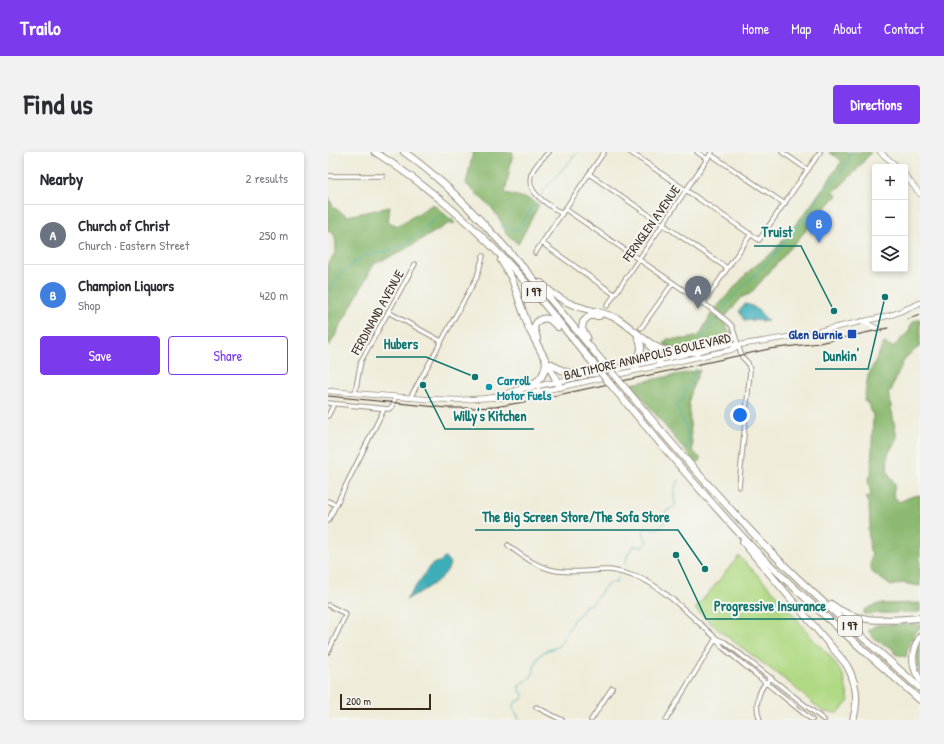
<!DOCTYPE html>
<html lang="en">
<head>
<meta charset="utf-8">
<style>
  body { margin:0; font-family:"Patrick Hand",sans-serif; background:#f2f2f3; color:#2b2b33 }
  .controls { position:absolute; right:12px; top:12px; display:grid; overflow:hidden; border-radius:4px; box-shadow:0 2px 6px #0003 }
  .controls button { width:36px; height:36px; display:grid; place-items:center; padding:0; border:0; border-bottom:1px solid #e1e1e2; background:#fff; color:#2b2b33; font:20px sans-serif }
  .scale { position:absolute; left:12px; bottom:10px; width:91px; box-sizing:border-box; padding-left:4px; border:2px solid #3b2a1e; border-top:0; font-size:11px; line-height:14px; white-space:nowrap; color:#3b2a1e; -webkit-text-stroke:3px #f6f6f2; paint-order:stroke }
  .you { position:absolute; left:412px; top:263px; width:14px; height:14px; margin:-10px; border:3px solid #fff; border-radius:50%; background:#1a73e8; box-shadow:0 0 0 6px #1a73e833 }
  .badge { display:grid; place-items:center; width:26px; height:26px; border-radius:50%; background:#7c3aed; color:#fff; font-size:13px; font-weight:700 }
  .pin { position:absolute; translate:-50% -33px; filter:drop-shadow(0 1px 2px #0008) }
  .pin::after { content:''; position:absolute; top:21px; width:14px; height:12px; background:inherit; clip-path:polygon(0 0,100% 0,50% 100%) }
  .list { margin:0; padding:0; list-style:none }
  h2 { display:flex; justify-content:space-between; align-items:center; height:52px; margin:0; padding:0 16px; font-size:17px }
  h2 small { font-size:13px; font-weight:400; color:#7c7c81 }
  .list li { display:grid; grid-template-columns:26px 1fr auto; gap:12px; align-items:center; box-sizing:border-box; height:60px; padding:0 16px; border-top:1px solid #e1e1e2 }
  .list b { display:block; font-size:15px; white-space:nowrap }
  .list p { margin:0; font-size:13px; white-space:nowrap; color:#7c7c81 }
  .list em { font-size:13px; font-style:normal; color:#7c7c81 }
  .actions { display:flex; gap:8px; padding:12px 16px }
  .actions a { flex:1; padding:9px 0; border:1px solid #7c3aed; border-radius:4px; text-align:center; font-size:14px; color:#7c3aed }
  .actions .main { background:#7c3aed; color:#fff }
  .icon { flex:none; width:22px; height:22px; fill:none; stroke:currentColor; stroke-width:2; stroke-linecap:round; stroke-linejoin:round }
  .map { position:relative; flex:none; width:592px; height:568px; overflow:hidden; border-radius:4px }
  header { display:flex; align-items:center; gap:24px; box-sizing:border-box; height:56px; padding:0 20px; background:#7c3aed; color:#fff }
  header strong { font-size:19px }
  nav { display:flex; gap:22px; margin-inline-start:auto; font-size:14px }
  .intro { display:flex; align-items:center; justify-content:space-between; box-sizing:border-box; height:96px; padding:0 24px }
  h1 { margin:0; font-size:28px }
  .button { padding:10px 18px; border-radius:4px; background:#7c3aed; color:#fff; font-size:14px; font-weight:700 }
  main { display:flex; gap:24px; padding:0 24px }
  aside { flex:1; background:#fff; border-radius:4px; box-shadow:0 2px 6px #0003 }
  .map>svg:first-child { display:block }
  .green { fill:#b0d983; stroke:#768250 }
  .forest { fill:#8cb971; stroke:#647248 }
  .water { fill:#3eaeb8; stroke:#3c6c6b }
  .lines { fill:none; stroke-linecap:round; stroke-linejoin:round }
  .stream { stroke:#3eaeb8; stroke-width:1 }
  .street-casing { stroke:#958b7c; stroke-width:5.5 }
  .secondary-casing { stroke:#958b7c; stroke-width:6 }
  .highway-casing { stroke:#958b7c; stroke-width:8 }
  .street { stroke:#fff; stroke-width:3.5 }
  .secondary { stroke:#fff; stroke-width:4.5 }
  .highway { stroke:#fff; stroke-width:6 }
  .tram { stroke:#3b2a1e; stroke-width:1 }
  .highway-bridge-casing { stroke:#958b7c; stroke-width:8; stroke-linecap:butt }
  .highway-bridge { stroke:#fff; stroke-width:6 }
  .transit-dot { fill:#1a4fb4; stroke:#f6f6f2; stroke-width:1.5 }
  .culture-dot { fill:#0f9aa8; stroke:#f6f6f2; stroke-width:1.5 }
  .labels { text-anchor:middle; stroke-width:4; stroke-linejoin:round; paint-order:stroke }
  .shield { fill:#f6f6f2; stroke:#73675e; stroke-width:1 }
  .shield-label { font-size:12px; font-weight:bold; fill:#3b2a1e }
  .street-label { font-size:13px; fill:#3b2a1e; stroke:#f6f6f2 }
  .transit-label { font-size:13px; font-weight:bold; fill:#164399; stroke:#f6f6f2; text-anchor:end }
  .culture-label { font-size:13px; font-weight:bold; fill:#0d838f; stroke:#f6f6f2; text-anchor:start }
  .leader { fill:none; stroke:#0f766e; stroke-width:1.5 }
  .callout-dot { fill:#0f766e; stroke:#f6f6f2; stroke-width:1.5 }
  .callout-label { font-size:14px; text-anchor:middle; font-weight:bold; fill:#0f766e; stroke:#f6f6f2; stroke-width:4; stroke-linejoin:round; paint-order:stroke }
</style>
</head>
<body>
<header>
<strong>Trailo</strong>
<nav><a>Home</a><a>Map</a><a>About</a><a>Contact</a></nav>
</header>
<div class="intro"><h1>Find us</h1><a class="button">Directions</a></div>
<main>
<aside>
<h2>Nearby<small>2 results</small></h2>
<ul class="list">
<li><span class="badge" style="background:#6b7280">A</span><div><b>Church of Christ</b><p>Church · Eastern Street</p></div><em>250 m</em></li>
<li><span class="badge" style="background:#3f7fe0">B</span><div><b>Champion Liquors</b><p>Shop</p></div><em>420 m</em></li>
</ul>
<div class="actions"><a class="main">Save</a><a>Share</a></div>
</aside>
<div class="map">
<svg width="592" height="568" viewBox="0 0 592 568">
  <rect width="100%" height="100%" fill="#f6f6f2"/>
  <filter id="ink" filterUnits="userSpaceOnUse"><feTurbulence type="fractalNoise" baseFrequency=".025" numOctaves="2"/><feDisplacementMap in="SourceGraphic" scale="8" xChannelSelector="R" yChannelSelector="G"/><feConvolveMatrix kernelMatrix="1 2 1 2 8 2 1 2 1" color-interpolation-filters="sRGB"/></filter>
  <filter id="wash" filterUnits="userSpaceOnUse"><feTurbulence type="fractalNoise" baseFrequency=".012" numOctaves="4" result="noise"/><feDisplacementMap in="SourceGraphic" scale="16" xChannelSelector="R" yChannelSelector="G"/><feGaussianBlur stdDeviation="0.9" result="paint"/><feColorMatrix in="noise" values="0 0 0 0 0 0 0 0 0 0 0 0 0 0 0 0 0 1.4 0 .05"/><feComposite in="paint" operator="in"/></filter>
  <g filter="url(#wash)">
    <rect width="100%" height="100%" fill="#efecd9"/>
    <!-- green -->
    <path class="green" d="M411,404L449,443L485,487L501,503L515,523L521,549L510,561L495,560L464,533L393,480L367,457Z"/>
    <!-- forest -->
    <g class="forest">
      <path d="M145,0H185L177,41L201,47L211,53L190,92L178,81L174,71L164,56L138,32Z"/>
      <path d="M501,0H543L527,20L506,40L509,43L422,142L414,145L398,164L387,157L422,118L445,100L480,57L514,9Z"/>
      <path d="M0,43L5,55L19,64L62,55L60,70L70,74L105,52L127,71L120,72L69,102L46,112L2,193H0V111C9,103 9,93 6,82L0,79Z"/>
      <path d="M383,162L395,169L401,178L399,187C380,192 354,203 336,192L339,187H358L371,184Z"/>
      <path d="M592,167V194L577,206L564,234V238L560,239L569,286L560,302L559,319L567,332L565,343L571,350L585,344L592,343V434L574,431L563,434L544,420L542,412L544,400H542L540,376L542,374L541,355L538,345L543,344L540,326L543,323L545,264L541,252L536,249L540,224L556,191L565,195L581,179L584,170Z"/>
      <path d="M372,218L365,234L361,248L362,273L365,299L373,307L368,312L303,232Z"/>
      <path d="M592,451V460L536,462V458L550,452Z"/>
      <path d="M586,472L592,473V475L581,491L578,505L567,502L564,496L547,488L540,478L549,473Z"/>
      <path d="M592,493V522L588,506Z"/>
    </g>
    <!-- water -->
    <g class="water">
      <path d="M417,152C428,153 433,162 440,169L416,168L411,159Z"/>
      <path d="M117,405L122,411C120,427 91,440 78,448L103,413L113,409Z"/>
    </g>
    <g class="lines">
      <!-- stream -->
      <g class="stream">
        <path d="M214,43L215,39L250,0"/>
        <path d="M173,74L189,79L208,50"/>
        <path d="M0,142L15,119L36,104L63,98L79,92L110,64L126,67"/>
        <path d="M393,158L428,121L446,104L448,100L466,80L471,73L483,58L491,43L500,33L508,26L519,12L523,0"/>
        <path d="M372,193L375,184L388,166"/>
        <path d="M359,297C363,283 355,268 349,255L350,252L355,248L356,239L362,232L368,217"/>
        <path d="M298,413L299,404L305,394L314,395L319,392V389L315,381L317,376L329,377L337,371L338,359C353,353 345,351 346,341C346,336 349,332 351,328"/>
        <path d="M191,568C191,562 185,560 185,554L188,550L194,547L196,544L191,537V534C196,530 202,527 205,522C206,520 206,518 206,516C207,511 210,505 213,502C218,497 227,498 232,492C238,486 238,477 243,474L245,468L252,462L256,454L263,452L269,446L279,432L284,430L288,431L290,426"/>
      </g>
    </g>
  </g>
  <g filter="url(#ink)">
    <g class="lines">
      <defs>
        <g id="street">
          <path d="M221,0C216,5 211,9 208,14C190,37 218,51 234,62"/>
          <path d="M302,0L431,88L492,0"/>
          <path d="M369,0L379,7"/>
          <path d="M454,0L480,18"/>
          <path d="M382,2L457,52"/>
          <path d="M261,22L399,116"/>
          <path d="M0,24H55"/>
          <path d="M237,57L382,156L399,169L404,174L414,205L420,211L422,219L411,335"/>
          <path d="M214,91L286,142"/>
          <path d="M207,101L276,0"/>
          <path d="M375,152L423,82"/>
          <path d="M279,154L384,0"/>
          <path d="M60,160L113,189"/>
          <path d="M313,176L345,131"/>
          <path d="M27,241L33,209L87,112"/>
          <path d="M82,246L149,125L155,104"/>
          <path d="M0,251L61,257L65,254L67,245"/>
          <path d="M0,264L6,252"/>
          <path d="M0,349L8,353"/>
          <path d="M0,369L56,257"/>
          <path d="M180,393C193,404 207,414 225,418C242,422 261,418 279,418C290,418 302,423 312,426C335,435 368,469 388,486L394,495L484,568"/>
          <path d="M0,453L18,462L0,500"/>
          <path d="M389,487L397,490L496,568"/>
          <path d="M208,555L234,568"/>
          <path d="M263,568L284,536"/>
          <path d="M338,568L388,486"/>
          <path d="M432,568C426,554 430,534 444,526"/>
        </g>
        <g id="secondary">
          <path d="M552,0L570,15"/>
          <path d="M577,23L592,42"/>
          <path d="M535,169L551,178"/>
          <path d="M366,200L402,192L411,193L473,183L555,165L566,162L592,151"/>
          <path d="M270,221L359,202"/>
          <path d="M200,236L257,224"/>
          <path d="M0,239L97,247L132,248L161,246H174L224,237L388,201L403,198L411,193"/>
          <path d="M161,246L191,238"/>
        </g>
        <g id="highway">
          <path d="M47,0C97,32 142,70 182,113C211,144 237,178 265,211"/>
          <path d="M76,0C109,23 136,50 163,80C202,121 237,165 274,209"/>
          <path d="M173,108L184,127L201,177L232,235"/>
          <path d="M213,131C225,143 239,152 255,156C266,160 279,161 290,167C305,176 318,192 335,198C346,201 358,200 369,200"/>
          <path d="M259,185L254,177L255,170L261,164H271"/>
          <path d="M209,186L206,176C208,169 213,165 221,167L230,175"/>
          <path d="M322,194L329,202L332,213"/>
          <path d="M224,212C238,224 253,222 271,221"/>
          <path d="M290,217C304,210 320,204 310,185"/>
          <path d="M297,236C347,296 398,355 453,410C497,454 545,494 592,536"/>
          <path d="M188,239C205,232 217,230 218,209"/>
          <path d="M288,239C334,293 379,348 428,399C480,451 537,499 592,548"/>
          <path d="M415,390L518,512C528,529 531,549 525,568"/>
          <path d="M503,452C529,473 561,468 592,466"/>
          <path d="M592,485C583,499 583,514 592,528"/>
        </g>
      </defs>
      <!-- street casing -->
      <use href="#street" class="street-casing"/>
      <!-- secondary casing -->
      <use href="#secondary" class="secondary-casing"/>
      <!-- highway casing -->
      <use href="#highway" class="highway-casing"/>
      <!-- street -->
      <use href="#street" class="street"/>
      <!-- secondary -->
      <use href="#secondary" class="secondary"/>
      <!-- highway -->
      <use href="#highway" class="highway"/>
      <!-- tram -->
      <g class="tram">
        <path d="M580,167L592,163"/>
        <path d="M0,244L119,256H141L167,255L207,248L441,197L491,191L560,176"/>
      </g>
      <defs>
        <g id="highway-bridge">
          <path d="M274,209L297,236"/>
          <path d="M265,211L288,239"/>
        </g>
      </defs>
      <!-- highway-bridge casing -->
      <use href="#highway-bridge" class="highway-bridge-casing"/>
      <!-- highway-bridge -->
      <use href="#highway-bridge" class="highway-bridge"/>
    </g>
  </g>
  <!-- markers -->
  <rect class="transit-dot" x="519" y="177" width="10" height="10" rx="2"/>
  <circle class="culture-dot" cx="161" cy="235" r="4"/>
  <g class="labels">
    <!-- shield labels -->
    <g class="shield">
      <rect x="194" y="130" width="24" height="20" rx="3"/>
      <rect x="510" y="464" width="24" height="20" rx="3"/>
    </g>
    <g class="shield-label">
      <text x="206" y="144">I 97</text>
      <text x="522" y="478">I 97</text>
    </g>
    <!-- street labels -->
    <g class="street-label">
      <text transform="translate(323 71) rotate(-55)" y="5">FERNGLEN AVENUE</text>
      <text transform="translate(49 160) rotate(-61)" y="5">FERDINAND AVENUE</text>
      <text transform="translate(319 204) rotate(-13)" y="5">BALTIMORE ANNAPOLIS BOULEVARD</text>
    </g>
    <!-- transit labels -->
    <g class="transit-label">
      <text x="515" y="187">Glen Burnie</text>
    </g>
    <!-- culture labels -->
    <g class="culture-label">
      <text x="169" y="233">Carroll<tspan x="169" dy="15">Motor Fuels</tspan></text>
    </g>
  </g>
  <!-- callouts -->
  <path class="leader" d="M506 159L473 94H426M147 225L98 205H48M557 145L540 217H487M95 233L117 277H206M377 417L350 378H147M348 403L378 467H506"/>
  <g class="callout-dot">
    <circle cx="506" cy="159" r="4"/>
    <circle cx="147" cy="225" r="4"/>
    <circle cx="557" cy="145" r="4"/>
    <circle cx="95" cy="233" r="4"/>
    <circle cx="377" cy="417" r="4"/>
    <circle cx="348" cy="403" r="4"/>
  </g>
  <g class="callout-label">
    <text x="449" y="85">Truist</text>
    <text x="73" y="197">Hubers</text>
    <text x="513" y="209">Dunkin'</text>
    <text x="162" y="269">Willy's Kitchen</text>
    <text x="248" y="370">The Big Screen Store/The Sofa Store</text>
    <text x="442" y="459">Progressive Insurance</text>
  </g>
</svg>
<div class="controls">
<button>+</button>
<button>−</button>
<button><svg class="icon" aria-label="layers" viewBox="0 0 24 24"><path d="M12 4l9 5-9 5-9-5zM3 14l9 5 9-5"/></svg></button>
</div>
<div class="scale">200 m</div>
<div class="you"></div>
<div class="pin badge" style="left:370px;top:157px;background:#6b7280">A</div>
<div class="pin badge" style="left:491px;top:91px;background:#3f7fe0">B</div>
</div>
</main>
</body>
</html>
